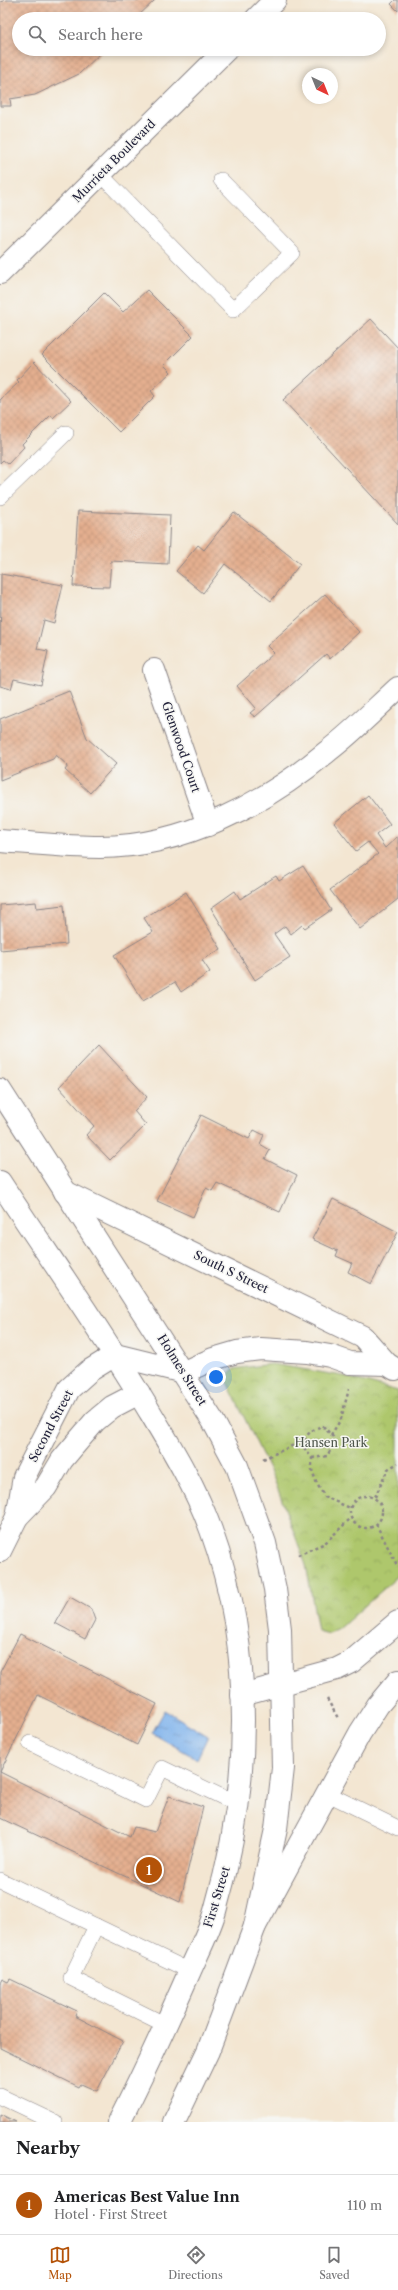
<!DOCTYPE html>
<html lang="en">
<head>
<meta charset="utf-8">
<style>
  body { margin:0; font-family:"Libre Caslon Text",serif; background:#f2f2f2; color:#202124 }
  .compass { position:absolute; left:302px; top:68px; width:36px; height:36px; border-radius:50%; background:#fff; box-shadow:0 2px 6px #0003; rotate:137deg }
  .you { position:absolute; left:216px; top:1377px; width:14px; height:14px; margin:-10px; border:3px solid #fff; border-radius:50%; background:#1a73e8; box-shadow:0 0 0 6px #1a73e833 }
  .badge { display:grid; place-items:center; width:26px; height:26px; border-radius:50%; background:#b45309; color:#fff; font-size:13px; font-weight:700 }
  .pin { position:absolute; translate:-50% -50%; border:2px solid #fff; box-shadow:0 1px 4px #0006 }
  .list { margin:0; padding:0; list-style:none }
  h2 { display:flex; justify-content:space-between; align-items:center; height:52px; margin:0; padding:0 16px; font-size:17px }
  h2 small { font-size:13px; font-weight:400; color:#757577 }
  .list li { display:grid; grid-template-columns:26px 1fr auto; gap:12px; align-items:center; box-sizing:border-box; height:60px; padding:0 16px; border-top:1px solid #e0e0e0 }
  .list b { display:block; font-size:15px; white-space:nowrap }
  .list p { margin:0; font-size:13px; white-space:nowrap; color:#757577 }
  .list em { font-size:13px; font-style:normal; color:#757577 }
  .icon { flex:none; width:22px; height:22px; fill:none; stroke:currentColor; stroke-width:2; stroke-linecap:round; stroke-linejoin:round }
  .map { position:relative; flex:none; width:398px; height:2122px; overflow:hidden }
  .search { position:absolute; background:#fff; box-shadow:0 2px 6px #0003; left:12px; right:12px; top:12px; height:44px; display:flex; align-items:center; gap:10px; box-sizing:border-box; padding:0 14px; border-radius:22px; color:#757577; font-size:15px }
  .sheet { height:112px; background:#fff }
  nav { display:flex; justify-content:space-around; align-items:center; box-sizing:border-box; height:56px; border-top:1px solid #e0e0e0; background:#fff; font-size:11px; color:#757577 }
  nav a { display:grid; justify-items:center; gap:2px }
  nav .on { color:#b45309 }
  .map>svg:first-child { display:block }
  .park { fill:url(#park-crowns); stroke:#687454 }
  .water { fill:url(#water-ripples); stroke:#506a94 }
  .building { fill:url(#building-cross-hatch) }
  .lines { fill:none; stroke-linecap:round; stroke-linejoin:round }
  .service-casing { stroke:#8a8486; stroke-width:16 }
  .minor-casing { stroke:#8a8486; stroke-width:24 }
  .secondary-casing { stroke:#8a8486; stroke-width:24 }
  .path { stroke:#8a8486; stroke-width:2.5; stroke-dasharray:3 3; stroke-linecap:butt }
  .service { stroke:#fff; stroke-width:15 }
  .minor { stroke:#fff; stroke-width:22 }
  .secondary { stroke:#fff; stroke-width:22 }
  .labels { text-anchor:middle; stroke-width:3; stroke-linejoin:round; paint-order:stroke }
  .street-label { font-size:12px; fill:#22223b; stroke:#f6f6f2 }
  .park-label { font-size:12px; fill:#4c544a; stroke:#f6f6f2 }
</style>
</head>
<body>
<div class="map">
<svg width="398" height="2122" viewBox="0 0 398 2122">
  <defs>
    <pattern id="park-crowns" width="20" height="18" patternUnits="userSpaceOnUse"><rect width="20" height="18" fill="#aec76c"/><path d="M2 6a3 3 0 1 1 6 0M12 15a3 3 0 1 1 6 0" fill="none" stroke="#95ab5e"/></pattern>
    <pattern id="water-ripples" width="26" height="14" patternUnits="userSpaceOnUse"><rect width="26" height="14" fill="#7fb2ec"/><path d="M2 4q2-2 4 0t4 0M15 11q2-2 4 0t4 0" fill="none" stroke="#6890c0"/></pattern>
    <pattern id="building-cross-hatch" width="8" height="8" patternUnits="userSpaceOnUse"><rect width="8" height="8" fill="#e4af8f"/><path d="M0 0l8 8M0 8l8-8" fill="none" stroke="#c3967c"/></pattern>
  </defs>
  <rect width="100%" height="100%" fill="#f6f6f2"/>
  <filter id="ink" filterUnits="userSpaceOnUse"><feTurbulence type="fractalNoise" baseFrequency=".025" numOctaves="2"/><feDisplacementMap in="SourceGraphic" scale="8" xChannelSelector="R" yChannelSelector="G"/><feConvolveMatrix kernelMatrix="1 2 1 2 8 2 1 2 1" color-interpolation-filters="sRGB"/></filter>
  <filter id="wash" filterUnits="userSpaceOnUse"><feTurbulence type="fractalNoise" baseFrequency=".012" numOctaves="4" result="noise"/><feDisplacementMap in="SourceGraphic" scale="16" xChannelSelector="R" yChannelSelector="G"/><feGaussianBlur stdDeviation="0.9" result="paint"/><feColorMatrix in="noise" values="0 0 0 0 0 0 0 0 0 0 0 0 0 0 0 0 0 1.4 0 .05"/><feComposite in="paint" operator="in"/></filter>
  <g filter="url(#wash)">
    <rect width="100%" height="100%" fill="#f3e6d2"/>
    <!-- park -->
    <path class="park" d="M272,1364L343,1376L398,1391V1576L339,1629L329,1634L318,1631L306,1565L274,1479L225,1378L233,1369Z"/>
    <!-- water -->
    <path class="water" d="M165,1710L208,1736L197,1759L152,1733Z"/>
    <g id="blocks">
      <!-- building -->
      <g class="building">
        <path d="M6,0H155L135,19H19V49H105L79,74L35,95L10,99L11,106H0V2Z"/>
        <path d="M395,0H398V11L391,4Z"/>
        <path d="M147,290L193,336L164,365L171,372L151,391L155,396L119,432L42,355L104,293L123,312Z"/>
        <path d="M371,319L398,348V524L283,400Z"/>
        <path d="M34,362L71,401L53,418L51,415L22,444L24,447L8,464L3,460L0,463V400L19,382L17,380Z"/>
        <path d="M78,511L170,515L168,564L111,561L109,587L73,586Z"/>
        <path d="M234,512L300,564L271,601L225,564L203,593L176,571L198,545L204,550Z"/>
        <path d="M1,574L63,585L54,623L44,620L37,649L48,651L41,685L14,679L11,689L0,686Z"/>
        <path d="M325,594L359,632L330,659L326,654L255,717L250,713L256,708L237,686L274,653L267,646Z"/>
        <path d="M69,691L87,738L116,764L90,793L65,770L68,766L56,755L53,759L0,780V719Z"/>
        <path d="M368,795L390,824L376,835L385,848L398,836V899L360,929L330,890L378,854L368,842L356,851L334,823Z"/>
        <path d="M303,866L331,910L305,928L302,925L291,934L285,926L274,934L290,957L255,980L211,908L235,891L240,899L276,876L279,881Z"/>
        <path d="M186,892L221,949L202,960L210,972L181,992L175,982L143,1001L114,955L153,932L144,918Z"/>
        <path d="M36,902L37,908L64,905L67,944L0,950V905Z"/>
        <path d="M99,1045L147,1097L134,1111L146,1125L110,1160L86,1135L94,1126L59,1087Z"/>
        <path d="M201,1115L249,1139L254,1130L264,1135L260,1144L270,1150L265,1159L297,1175L280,1212L217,1183L212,1191L206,1188L193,1217L157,1201Z"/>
        <path d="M333,1199L398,1232L371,1284L348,1272L352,1263L336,1256L338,1251L312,1239Z"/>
        <path d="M70,1597L91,1609L95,1620L85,1639L55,1623Z"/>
        <path d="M20,1634L157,1704L137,1745L38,1695L0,1772V1672Z"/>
        <path d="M0,1772L130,1837L134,1827L155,1832L169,1796L203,1807L180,1902L0,1818Z"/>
        <path d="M2,1979L8,1982L10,1979L77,2011L75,2016L123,2041L97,2091L81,2084L79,2087L0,2048V1983Z"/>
        <path d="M0,2114L16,2122H0Z"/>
      </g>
    </g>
  </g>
  <g filter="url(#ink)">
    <use href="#blocks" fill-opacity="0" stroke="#8a8486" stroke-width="1"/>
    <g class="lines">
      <defs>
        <g id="service">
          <path d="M100,174L233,310L292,253L221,180"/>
          <path d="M0,497L66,433"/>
          <path d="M30,1743L146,1800L162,1768L237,1804"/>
          <path d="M328,1794L398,1828"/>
          <path d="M0,1880L190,1971"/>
          <path d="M96,1926L71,1978L166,2025"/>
          <path d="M0,2096L55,2122"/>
        </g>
        <g id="minor">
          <path d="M154,670L208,825"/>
          <path d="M0,841C33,843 67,847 100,847C183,847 266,803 328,751C353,732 375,709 398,688"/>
          <path d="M65,1192L363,1337L387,1364L395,1369"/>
          <path d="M17,1517L46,1487L62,1460L95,1421L112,1407L139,1393"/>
          <path d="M0,1551L17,1517L24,1477L69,1389L89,1371L115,1355L184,1372L213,1359L237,1352L261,1349L307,1352L330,1356L350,1363L387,1364"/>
        </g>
        <g id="secondary">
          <path d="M256,19L275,0"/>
          <path d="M0,273L227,49"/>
          <path d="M0,1090L213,1421L237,1466L265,1543L275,1589L280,1629L283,1768L276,1829L255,1926"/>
          <path d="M0,1182C49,1257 101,1330 147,1407C171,1447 195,1486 211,1530C255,1651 251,1789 215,1911C209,1932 198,1952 189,1973C167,2023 144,2073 119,2122"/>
          <path d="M242,1695L337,1669L351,1662L398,1622"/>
          <path d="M174,2122L208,2051L255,1926L360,1733L378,1705L398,1681"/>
        </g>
      </defs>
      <!-- service casing -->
      <use href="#service" class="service-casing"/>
      <!-- minor casing -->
      <use href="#minor" class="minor-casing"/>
      <!-- secondary casing -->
      <use href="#secondary" class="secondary-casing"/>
      <!-- path -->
      <g class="path">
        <path d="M331,1435L341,1419L349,1389"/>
        <path d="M312,1458L327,1456L334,1444L333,1437L323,1426C312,1429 306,1434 302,1445L312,1458V1470L317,1484L325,1497L350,1508"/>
        <path d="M263,1459L298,1443L302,1445"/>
        <circle cx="366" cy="1512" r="16"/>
        <path d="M375,1497L388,1469L398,1463"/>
        <path d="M376,1524L398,1567"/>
        <path d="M298,1555L325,1543L350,1519"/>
        <path d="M327,1699L338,1718"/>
      </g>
      <!-- service -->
      <use href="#service" class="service"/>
      <!-- minor -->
      <use href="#minor" class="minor"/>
      <!-- secondary -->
      <use href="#secondary" class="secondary"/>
    </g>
  </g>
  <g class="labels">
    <!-- street labels -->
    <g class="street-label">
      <text transform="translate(114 161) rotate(-45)" y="4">Murrieta Boulevard</text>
      <text transform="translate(181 747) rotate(71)" y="4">Glenwood Court</text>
      <text transform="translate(231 1272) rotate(26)" y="4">South S Street</text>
      <text transform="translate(182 1370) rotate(58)" y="4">Holmes Street</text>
      <text transform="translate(51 1426) rotate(-62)" y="4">Second Street</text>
      <text transform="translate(217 1897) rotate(-73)" y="4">First Street</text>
    </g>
    <!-- park labels -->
    <g class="park-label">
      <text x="331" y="1447">Hansen Park</text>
    </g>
  </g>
</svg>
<svg class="compass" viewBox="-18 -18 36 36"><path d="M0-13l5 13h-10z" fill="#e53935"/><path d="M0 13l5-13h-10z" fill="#757577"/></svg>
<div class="you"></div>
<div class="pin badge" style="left:149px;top:1870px">1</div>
<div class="search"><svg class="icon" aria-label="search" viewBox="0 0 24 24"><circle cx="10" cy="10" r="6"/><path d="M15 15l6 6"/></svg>Search here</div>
</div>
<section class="sheet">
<h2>Nearby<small></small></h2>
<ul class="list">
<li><span class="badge">1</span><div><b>Americas Best Value Inn</b><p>Hotel · First Street</p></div><em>110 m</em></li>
</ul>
</section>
<nav>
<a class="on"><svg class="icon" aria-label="map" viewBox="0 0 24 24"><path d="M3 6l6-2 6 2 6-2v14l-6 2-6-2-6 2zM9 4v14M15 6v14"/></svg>Map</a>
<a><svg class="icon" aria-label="directions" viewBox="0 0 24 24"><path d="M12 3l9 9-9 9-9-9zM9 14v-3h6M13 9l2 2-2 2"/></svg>Directions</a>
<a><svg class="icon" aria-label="saved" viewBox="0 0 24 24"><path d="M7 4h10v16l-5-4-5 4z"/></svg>Saved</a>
</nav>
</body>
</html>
